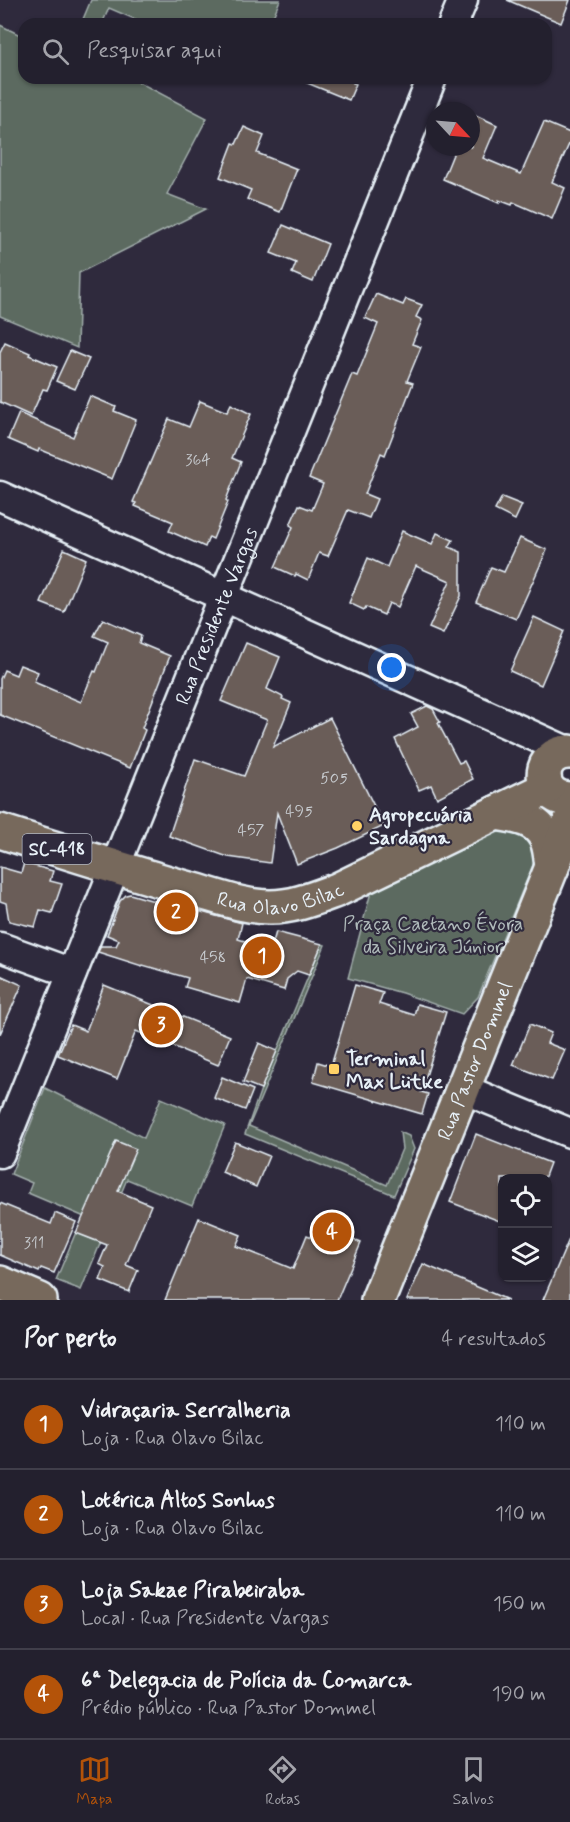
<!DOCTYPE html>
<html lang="pt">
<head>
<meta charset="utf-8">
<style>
  body { margin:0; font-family:Mynerve,sans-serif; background:#2f2d3a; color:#f1f3f6 }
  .controls { position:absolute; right:18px; bottom:18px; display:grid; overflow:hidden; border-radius:12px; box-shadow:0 2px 4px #0004 }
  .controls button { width:54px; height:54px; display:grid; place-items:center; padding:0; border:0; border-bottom:2px solid #403e4a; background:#23202e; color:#f1f3f6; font:30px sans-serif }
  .compass { position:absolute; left:426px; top:102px; width:54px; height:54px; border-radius:50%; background:#23202e; box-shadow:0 2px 4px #0004; rotate:116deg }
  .you { position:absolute; left:392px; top:668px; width:21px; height:21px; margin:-15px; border:4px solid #fff; border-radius:50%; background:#1a73e8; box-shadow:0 0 0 9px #1a73e833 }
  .badge { display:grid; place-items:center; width:39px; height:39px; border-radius:50%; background:#b45309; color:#fff; font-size:20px; font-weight:700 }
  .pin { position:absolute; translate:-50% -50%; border:3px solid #fff; box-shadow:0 2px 6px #0006 }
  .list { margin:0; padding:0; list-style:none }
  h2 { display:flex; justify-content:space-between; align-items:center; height:78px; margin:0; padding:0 24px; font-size:26px }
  h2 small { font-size:20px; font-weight:400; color:#a3a3aa }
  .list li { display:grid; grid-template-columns:39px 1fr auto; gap:18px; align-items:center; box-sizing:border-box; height:90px; padding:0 24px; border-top:2px solid #403e4a }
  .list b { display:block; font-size:22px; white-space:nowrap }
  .list p { margin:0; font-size:20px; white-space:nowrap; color:#a3a3aa }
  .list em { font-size:20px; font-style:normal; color:#a3a3aa }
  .icon { flex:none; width:33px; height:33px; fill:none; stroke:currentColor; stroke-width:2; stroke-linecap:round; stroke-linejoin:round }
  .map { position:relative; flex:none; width:570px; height:1300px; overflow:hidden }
  .search { position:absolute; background:#23202e; box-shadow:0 2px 4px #0004; left:18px; right:18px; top:18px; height:66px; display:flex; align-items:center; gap:15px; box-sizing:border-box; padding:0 21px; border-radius:18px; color:#a3a3aa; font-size:22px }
  .sheet { height:438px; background:#23202e }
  nav { display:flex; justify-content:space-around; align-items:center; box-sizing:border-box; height:84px; border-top:2px solid #403e4a; background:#23202e; font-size:16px; color:#a3a3aa }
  nav a { display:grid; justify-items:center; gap:3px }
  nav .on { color:#b45309 }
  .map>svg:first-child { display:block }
  .green { fill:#5c6a60; stroke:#a2aeac; stroke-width:1.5 }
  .building { fill:#6a5d59; stroke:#e8f1f8; stroke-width:1.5 }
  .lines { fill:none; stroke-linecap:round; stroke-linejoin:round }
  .minor-casing { stroke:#e8f1f8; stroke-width:33 }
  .major-casing { stroke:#e8f1f8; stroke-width:38 }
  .minor { stroke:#2f2a3d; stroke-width:28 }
  .major { stroke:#77695c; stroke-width:33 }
  .poi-dot { fill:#ffd166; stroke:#2f2a3d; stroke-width:2 }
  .labels { text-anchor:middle; stroke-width:4.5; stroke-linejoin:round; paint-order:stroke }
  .number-label { font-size:16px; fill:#c8ccd0 }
  .shield { fill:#2f2a3d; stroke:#b0b5c0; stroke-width:1.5 }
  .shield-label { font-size:18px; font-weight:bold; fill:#e8f1f8 }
  .street-label { font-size:20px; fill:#e8f1f8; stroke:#2f2a3d }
  .poi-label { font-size:20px; font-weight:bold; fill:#e8f1f8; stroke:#2f2a3d; text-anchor:start }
  .park-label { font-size:20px; fill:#b0bbbb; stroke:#2f2a3d }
</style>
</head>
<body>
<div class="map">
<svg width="570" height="1300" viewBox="0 0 570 1300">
  <rect width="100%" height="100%" fill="#2f2a3d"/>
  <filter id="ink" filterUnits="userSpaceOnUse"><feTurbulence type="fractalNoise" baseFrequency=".0167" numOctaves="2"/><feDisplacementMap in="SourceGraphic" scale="12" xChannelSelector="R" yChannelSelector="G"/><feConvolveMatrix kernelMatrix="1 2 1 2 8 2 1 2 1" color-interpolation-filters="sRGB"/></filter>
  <g filter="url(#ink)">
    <!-- green -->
    <g class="green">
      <path d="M91,0H280L270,24H146L109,8L102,24H81Z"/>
      <path d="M0,25L24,37V78H131L207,118L167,194L206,209L79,273L77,348L0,316Z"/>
      <path d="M509,826L532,837L535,860L478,997L462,1014L402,993L348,978L371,892L494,832Z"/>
      <path d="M322,944L325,945L249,1126L387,1185L402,1149L400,1132L409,1136L414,1149L394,1195L245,1134L261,1089Z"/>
      <path d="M45,1088L144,1138L161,1098L225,1125L192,1206L127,1179L81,1290L56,1280L76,1232L94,1240L101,1224L28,1193L32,1183L11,1174Z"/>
    </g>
    <!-- building -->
    <g class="building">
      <path d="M507,0H570L561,23Z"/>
      <path d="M295,78H355L353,83L356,84L349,100Z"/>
      <path d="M471,113L497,125L483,158L521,174L544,122L570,133V142L552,182L565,188L552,219L513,202L512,205L499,200V203L443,179L456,147H471Z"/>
      <path d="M244,127L264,136L257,153L297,169L280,212L247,199L251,190L220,177L233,143L236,144Z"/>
      <path d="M283,225L328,244L313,282L292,273L296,263L271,253Z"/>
      <path d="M376,294L403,305L406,299L422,305L416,317L422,320L412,344L421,347L407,381L413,383L385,455L381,453L365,494L377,499L369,518L348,510L328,556L319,553L308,580L296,574L295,576L275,567L293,527L290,525L299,505L312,510L323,484L309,478L352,374L357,376L378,324L365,318Z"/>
      <path d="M5,342L30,353L29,355L57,367L47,390L43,389L31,416L0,402V352Z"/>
      <path d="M70,351L89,359L75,389L56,381Z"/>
      <path d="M90,396L116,407L114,411L136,420L112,479L39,449L38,452L8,439L19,413L73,437Z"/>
      <path d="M200,401L227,412L231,404L251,414L232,458L241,462L226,500L228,502L213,539L209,537L205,547L169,531L173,522L135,506L136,503L133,502L169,419L189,427Z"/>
      <path d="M502,497L522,505L515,520L495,510Z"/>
      <path d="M402,531L432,544L437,533L453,540L449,547L461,552V596L443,634L429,628L450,581L416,566L398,607L389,603L384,615L366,607L364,610L349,603L368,558L387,567Z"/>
      <path d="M520,538L547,550L516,619L476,602L491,567L504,572Z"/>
      <path d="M64,549L86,559L64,612L41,603Z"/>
      <path d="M534,617L564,631L541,685L510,671Z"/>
      <path d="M103,619L141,636L139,643L170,656L142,728L145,730L130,768L0,715V679L4,670L16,675L20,665L38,672L34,682L81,702L94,671L96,672L108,642L94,636Z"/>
      <path d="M246,643L280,657L267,689L283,697L282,699L291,703L273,747L330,718L384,826L338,848L297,864L277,813L270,863L228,857L169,836L195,759L244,776L267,720L221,701Z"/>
      <path d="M427,706L433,709L440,722L438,723L459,763L464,761L473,779L437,798L431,785L419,790L395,739L418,727L411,714Z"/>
      <path d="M24,863L53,871L50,881L62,884L52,913L40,910L35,927L9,921L6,903L0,901V867L21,873Z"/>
      <path d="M130,894L161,903V901L242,923L238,939L271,949L276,932L322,944L309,975L297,971L287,979L284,990L247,979L240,1003L185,987L188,978L143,965L142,966L98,952L101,946H116L119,940L107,935L120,901L126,895Z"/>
      <path d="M0,975L22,985L0,1034Z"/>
      <path d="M104,985L230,1036L218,1065L136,1031L117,1079L58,1055L71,1025L86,1031Z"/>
      <path d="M355,985L383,993L379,1004L414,1015L417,1004L446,1012L421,1092L428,1094L422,1114L313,1082L318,1062L331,1066Z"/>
      <path d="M530,1024L551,1033L547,1043L565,1050L552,1080L513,1065Z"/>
      <path d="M259,1043L277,1051L261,1089L243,1082Z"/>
      <path d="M222,1077L253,1090L245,1110L214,1098Z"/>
      <path d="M476,1134L550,1163L544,1179H502V1222L450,1202Z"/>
      <path d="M116,1141L136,1149L118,1191L151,1205L126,1265L138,1270L129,1292L100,1280L105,1267L99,1264L107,1245L76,1233Z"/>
      <path d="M235,1142L269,1156L256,1187L222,1172Z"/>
      <path d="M0,1203L51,1224L55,1213L76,1222L54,1273L41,1268L39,1272L0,1255Z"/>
      <path d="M199,1218L241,1235L236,1246L293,1269L307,1235L332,1245L337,1233L361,1243L337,1300H165Z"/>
      <path d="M570,1237V1300H543Z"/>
      <path d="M423,1264L508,1300H407Z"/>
    </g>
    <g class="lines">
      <defs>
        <g id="minor">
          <path d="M453,24L463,0"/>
          <path d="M0,496L567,751"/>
          <path d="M0,947L72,973"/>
          <path d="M463,1089L570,1133"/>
          <path id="s1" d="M0,1153L432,78"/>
        </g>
        <g id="major">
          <path d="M570,752C536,751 535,799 570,799"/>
          <path d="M496,813C515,816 537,818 546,838C550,846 551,858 552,867"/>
          <path id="s2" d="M0,831C63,851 126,871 190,889C216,896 243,907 270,907C294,907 315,898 337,890L547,788"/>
          <path d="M0,1283L40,1300"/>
          <path id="s3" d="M378,1300L570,822"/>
        </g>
      </defs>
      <!-- minor casing -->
      <use href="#minor" class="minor-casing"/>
      <!-- major casing -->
      <use href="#major" class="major-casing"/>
      <!-- minor -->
      <use href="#minor" class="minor"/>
      <!-- major -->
      <use href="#major" class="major"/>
    </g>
  </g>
  <!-- markers -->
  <g class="poi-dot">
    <circle cx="357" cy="826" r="6"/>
    <rect x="328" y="1063" width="12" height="12" rx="3"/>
  </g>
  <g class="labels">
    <!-- number labels -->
    <g class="number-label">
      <text x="198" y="465">364</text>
      <text x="334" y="783">505</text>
      <text x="299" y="816">495</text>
      <text x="251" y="835">457</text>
      <text x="213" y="962">458</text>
      <text x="34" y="1248">311</text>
    </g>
    <!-- shield labels -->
    <rect class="shield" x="22.5" y="834" width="69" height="30" rx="4.5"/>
    <g class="shield-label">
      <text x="57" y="855">SC-418</text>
    </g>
    <!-- street labels -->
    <g class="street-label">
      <text dy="7" stroke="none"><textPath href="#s1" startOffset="579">Rua Presidente Vargas</textPath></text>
      <text dy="7" stroke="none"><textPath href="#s2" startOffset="292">Rua Olavo Bilac</textPath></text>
      <text dy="7" stroke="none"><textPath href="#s3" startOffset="258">Rua Pastor Dommel</textPath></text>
    </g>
    <!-- poi labels -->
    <g class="poi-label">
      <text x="369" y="821">Agropecuária<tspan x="369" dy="23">Sardagna</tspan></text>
      <text x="346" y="1065">Terminal<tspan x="346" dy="23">Max Lütke</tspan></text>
    </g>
    <!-- park labels -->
    <g class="park-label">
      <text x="433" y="930">Praça Caetano Évora<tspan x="433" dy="23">da Silveira Júnior</tspan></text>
    </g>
  </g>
</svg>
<div class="controls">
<button><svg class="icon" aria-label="locate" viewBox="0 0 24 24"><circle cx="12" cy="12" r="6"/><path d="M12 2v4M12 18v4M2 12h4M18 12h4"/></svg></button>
<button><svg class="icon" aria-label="layers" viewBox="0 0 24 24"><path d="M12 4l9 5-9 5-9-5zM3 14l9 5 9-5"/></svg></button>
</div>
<svg class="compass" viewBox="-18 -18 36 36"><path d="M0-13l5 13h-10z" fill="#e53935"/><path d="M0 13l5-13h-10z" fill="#a3a3aa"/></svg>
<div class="you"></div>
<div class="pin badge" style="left:262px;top:956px">1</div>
<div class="pin badge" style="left:176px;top:912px">2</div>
<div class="pin badge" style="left:161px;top:1025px">3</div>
<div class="pin badge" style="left:332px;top:1232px">4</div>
<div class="search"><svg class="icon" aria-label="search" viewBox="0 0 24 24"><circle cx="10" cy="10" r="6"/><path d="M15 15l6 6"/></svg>Pesquisar aqui</div>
</div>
<section class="sheet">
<h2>Por perto<small>4 resultados</small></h2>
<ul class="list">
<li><span class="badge">1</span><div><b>Vidraçaria Serralheria</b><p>Loja · Rua Olavo Bilac</p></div><em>110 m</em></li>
<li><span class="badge">2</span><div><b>Lotérica Altos Sonhos</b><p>Loja · Rua Olavo Bilac</p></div><em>110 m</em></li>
<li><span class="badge">3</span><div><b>Loja Sakae Pirabeiraba</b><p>Local · Rua Presidente Vargas</p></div><em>150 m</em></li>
<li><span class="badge">4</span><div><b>6ª Delegacia de Polícia da Comarca</b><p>Prédio público · Rua Pastor Dommel</p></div><em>190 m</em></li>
</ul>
</section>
<nav>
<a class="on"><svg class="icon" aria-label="map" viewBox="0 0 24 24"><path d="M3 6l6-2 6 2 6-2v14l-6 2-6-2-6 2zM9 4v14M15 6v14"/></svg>Mapa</a>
<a><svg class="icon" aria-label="directions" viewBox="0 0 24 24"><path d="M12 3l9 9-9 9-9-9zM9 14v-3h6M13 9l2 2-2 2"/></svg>Rotas</a>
<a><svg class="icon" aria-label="saved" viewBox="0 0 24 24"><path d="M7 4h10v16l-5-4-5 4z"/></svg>Salvos</a>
</nav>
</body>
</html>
